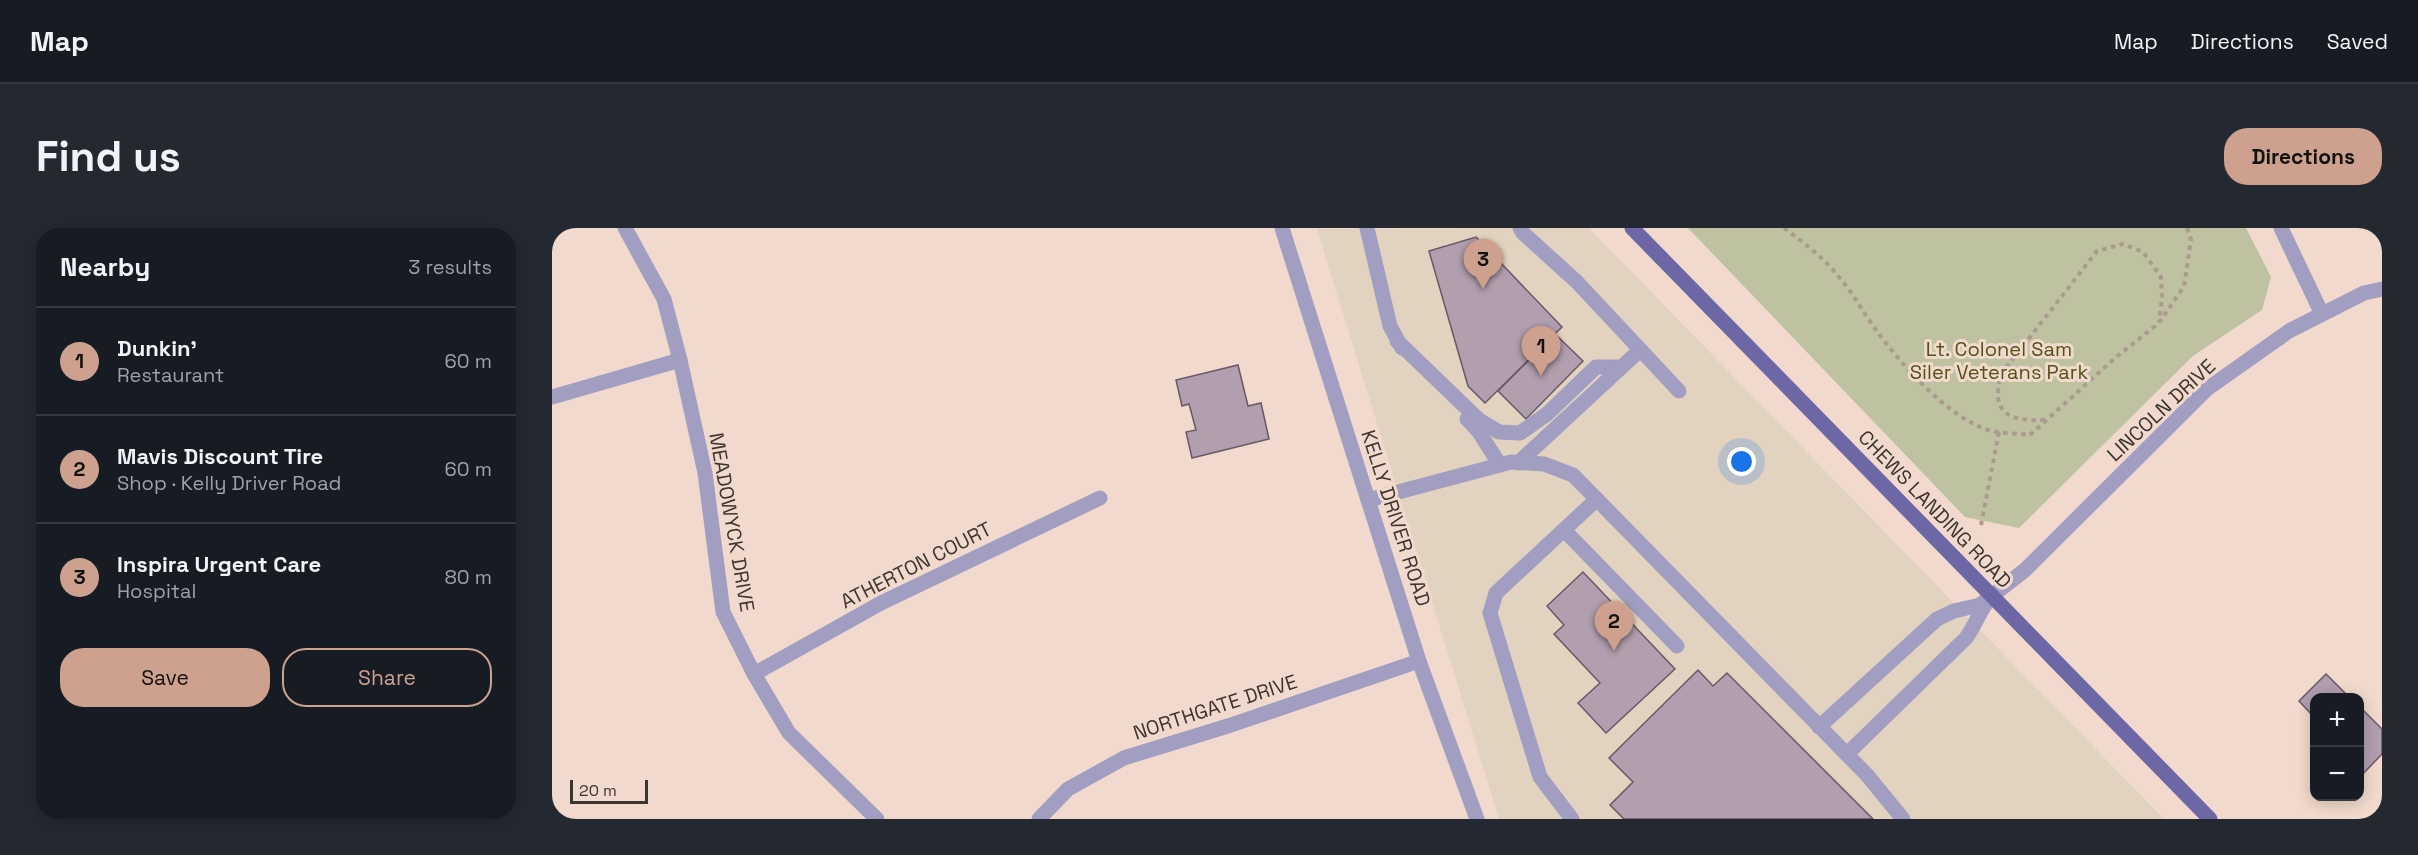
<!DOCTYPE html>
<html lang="en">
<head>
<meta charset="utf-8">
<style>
  body { margin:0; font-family:"Space Grotesk",sans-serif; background:#242831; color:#f1f3f6 }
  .controls { position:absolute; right:18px; bottom:18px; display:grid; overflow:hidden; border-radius:12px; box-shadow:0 3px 15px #0003 }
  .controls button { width:54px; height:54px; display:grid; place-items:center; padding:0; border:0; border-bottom:2px solid #363941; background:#171b24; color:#f1f3f6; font:30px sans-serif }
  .scale { position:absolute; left:18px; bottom:15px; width:78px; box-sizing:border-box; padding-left:6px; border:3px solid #3c342e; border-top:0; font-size:16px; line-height:21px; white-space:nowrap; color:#3c342e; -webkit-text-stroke:4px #f1dacd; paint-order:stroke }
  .you { position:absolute; left:1190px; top:234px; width:21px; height:21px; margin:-15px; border:4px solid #fff; border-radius:50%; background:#1a73e8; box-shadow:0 0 0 9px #1a73e833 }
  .badge { display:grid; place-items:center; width:39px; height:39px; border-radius:50%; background:#cda18d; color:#111; font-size:20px; font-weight:700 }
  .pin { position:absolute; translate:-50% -50px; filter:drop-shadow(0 2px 3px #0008) }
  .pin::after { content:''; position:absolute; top:32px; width:21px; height:18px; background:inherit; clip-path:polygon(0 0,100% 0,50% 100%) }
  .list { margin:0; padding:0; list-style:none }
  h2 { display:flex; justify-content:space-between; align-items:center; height:78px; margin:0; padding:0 24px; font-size:26px }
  h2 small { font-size:20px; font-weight:400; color:#9ea1a6 }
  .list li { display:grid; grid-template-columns:39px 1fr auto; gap:18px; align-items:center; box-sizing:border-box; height:108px; padding:0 24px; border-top:2px solid #363941 }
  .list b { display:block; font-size:22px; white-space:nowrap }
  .list p { margin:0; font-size:20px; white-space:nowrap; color:#9ea1a6 }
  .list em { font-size:20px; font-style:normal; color:#9ea1a6 }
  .actions { display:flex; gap:12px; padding:18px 24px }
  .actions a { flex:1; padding:14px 0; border:2px solid #cda18d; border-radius:24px; text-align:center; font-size:21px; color:#cda18d }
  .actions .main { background:#cda18d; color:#111 }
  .map { position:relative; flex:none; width:1830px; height:591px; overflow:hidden; border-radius:24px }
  header { display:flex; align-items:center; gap:36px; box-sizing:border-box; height:84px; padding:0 30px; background:#171b24; border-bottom:2px solid #363941 }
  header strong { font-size:28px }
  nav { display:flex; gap:33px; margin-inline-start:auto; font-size:21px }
  .intro { display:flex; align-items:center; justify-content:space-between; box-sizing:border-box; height:144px; padding:0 36px }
  h1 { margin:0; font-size:42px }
  .button { padding:15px 27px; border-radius:24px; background:#cda18d; color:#111; font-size:21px; font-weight:700 }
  main { display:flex; gap:36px; padding:0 36px }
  aside { flex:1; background:#171b24; border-radius:24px; box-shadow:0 3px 15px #0003 }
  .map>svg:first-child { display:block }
  .commercial { fill:#e2d3c0 }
  .park { fill:#bec2a1 }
  .building { fill:#b19eae; stroke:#695866; stroke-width:1.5 }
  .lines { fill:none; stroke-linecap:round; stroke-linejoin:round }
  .path { stroke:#ac9a90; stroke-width:4; stroke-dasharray:4.5 4.5; stroke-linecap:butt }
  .minor { stroke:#a19ec1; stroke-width:15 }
  .major { stroke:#6e67a5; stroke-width:15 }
  .labels { text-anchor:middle; stroke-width:6; stroke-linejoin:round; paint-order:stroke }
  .park-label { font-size:20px; fill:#505416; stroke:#f1dacd }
  .street-label { font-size:20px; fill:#3c342e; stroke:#f1dacd }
</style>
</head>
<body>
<header>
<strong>Map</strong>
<nav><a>Map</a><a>Directions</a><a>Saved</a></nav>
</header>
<div class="intro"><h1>Find us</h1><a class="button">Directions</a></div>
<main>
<aside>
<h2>Nearby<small>3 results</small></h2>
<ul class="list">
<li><span class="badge">1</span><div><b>Dunkin'</b><p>Restaurant</p></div><em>60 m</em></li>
<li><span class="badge">2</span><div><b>Mavis Discount Tire</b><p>Shop · Kelly Driver Road</p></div><em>60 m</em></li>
<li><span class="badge">3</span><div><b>Inspira Urgent Care</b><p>Hospital</p></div><em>80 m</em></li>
</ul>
<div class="actions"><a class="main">Save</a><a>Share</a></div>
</aside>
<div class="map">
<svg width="1830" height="591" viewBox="0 0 1830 591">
  <rect width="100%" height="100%" fill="#f1dacd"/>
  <!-- commercial -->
  <path class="commercial" d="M1037,0L1612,591H947L765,1Z"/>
  <!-- park -->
  <path class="park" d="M1136,0H1694L1719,49L1710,82L1641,128L1467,300L1413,289Z"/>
  <!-- building -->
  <g class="building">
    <path d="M924,9L1010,99L933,175L916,158L877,23Z"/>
    <path d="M1003,106L1031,133L974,191L946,163Z"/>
    <path d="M686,137L696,178L709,175L717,211L640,230L634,204L644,202L637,176L630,178L624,152Z"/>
    <path d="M1031,344L1123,441L1054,505L1026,475L1048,455L1002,406L1012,397L995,378Z"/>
    <path d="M1146,442L1161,458L1175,445L1321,591H1072L1058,577L1081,554L1057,530Z"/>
    <path d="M1774,446L1798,470H1762V489L1747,473Z"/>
    <path d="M1808,479L1830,501V526L1808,549Z"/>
  </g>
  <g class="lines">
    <!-- path -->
    <g class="path">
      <path d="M1232,0C1252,15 1271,29 1287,49C1301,65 1311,84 1324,102C1350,137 1394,188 1436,202C1449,206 1465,205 1478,207L1563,130L1607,95L1632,58L1639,12L1635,0"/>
      <path d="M1493,192C1456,194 1437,184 1450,145L1545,23L1571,16L1591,24L1609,49L1610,70L1607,94"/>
      <path d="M1429,297L1447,204"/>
    </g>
    <!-- minor -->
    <g class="minor">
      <path d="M73,0L112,71L128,132L153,245L171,384L202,446L237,505L325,591"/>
      <path d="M730,0L867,433L925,591"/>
      <path d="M815,0L838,98L850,120"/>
      <path d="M968,0L971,5L1025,54L1127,163"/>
      <path d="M1729,0L1770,86"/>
      <path d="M845,113L927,192L947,204L968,205L995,186L1044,139H1069"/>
      <path d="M0,169L128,132"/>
      <path d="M915,191L927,204L948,237"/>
      <path d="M966,235L1088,122"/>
      <path d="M816,272L959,234L992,236L1021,247L1315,547L1351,591"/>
      <path d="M1012,302L1125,418"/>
      <path d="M202,446L329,375L548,270"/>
      <path d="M1267,499L1385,391L1402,383L1428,377L1473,342L1655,161L1737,103L1812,65L1830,61"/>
      <path d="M1295,526L1414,410C1423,398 1427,384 1436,373"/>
      <path d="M487,591L516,561L572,530L679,497L867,433"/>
      <path d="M1020,591L988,549L938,385L944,365L1045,271"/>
    </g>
    <!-- major -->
    <path class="major" d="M1080,0L1658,591"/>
  </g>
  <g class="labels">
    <!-- park labels -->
    <g class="park-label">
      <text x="1447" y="128">Lt. Colonel Sam<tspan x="1447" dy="23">Siler Veterans Park</tspan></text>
    </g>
    <!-- street labels -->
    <g class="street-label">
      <text transform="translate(1609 182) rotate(-43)" y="7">LINCOLN DRIVE</text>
      <text transform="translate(1383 281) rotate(46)" y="7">CHEWS LANDING ROAD</text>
      <text transform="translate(844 290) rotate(72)" y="7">KELLY DRIVER ROAD</text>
      <text transform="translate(180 294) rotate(80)" y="7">MEADOWYCK DRIVE</text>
      <text transform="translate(364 337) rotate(-27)" y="7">ATHERTON COURT</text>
      <text transform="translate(663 479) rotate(-18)" y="7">NORTHGATE DRIVE</text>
    </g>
  </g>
</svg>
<div class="controls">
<button>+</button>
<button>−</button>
</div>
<div class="scale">20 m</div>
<div class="you"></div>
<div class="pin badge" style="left:989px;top:148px">1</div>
<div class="pin badge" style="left:1062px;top:423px">2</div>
<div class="pin badge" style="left:931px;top:61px">3</div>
</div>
</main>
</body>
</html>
